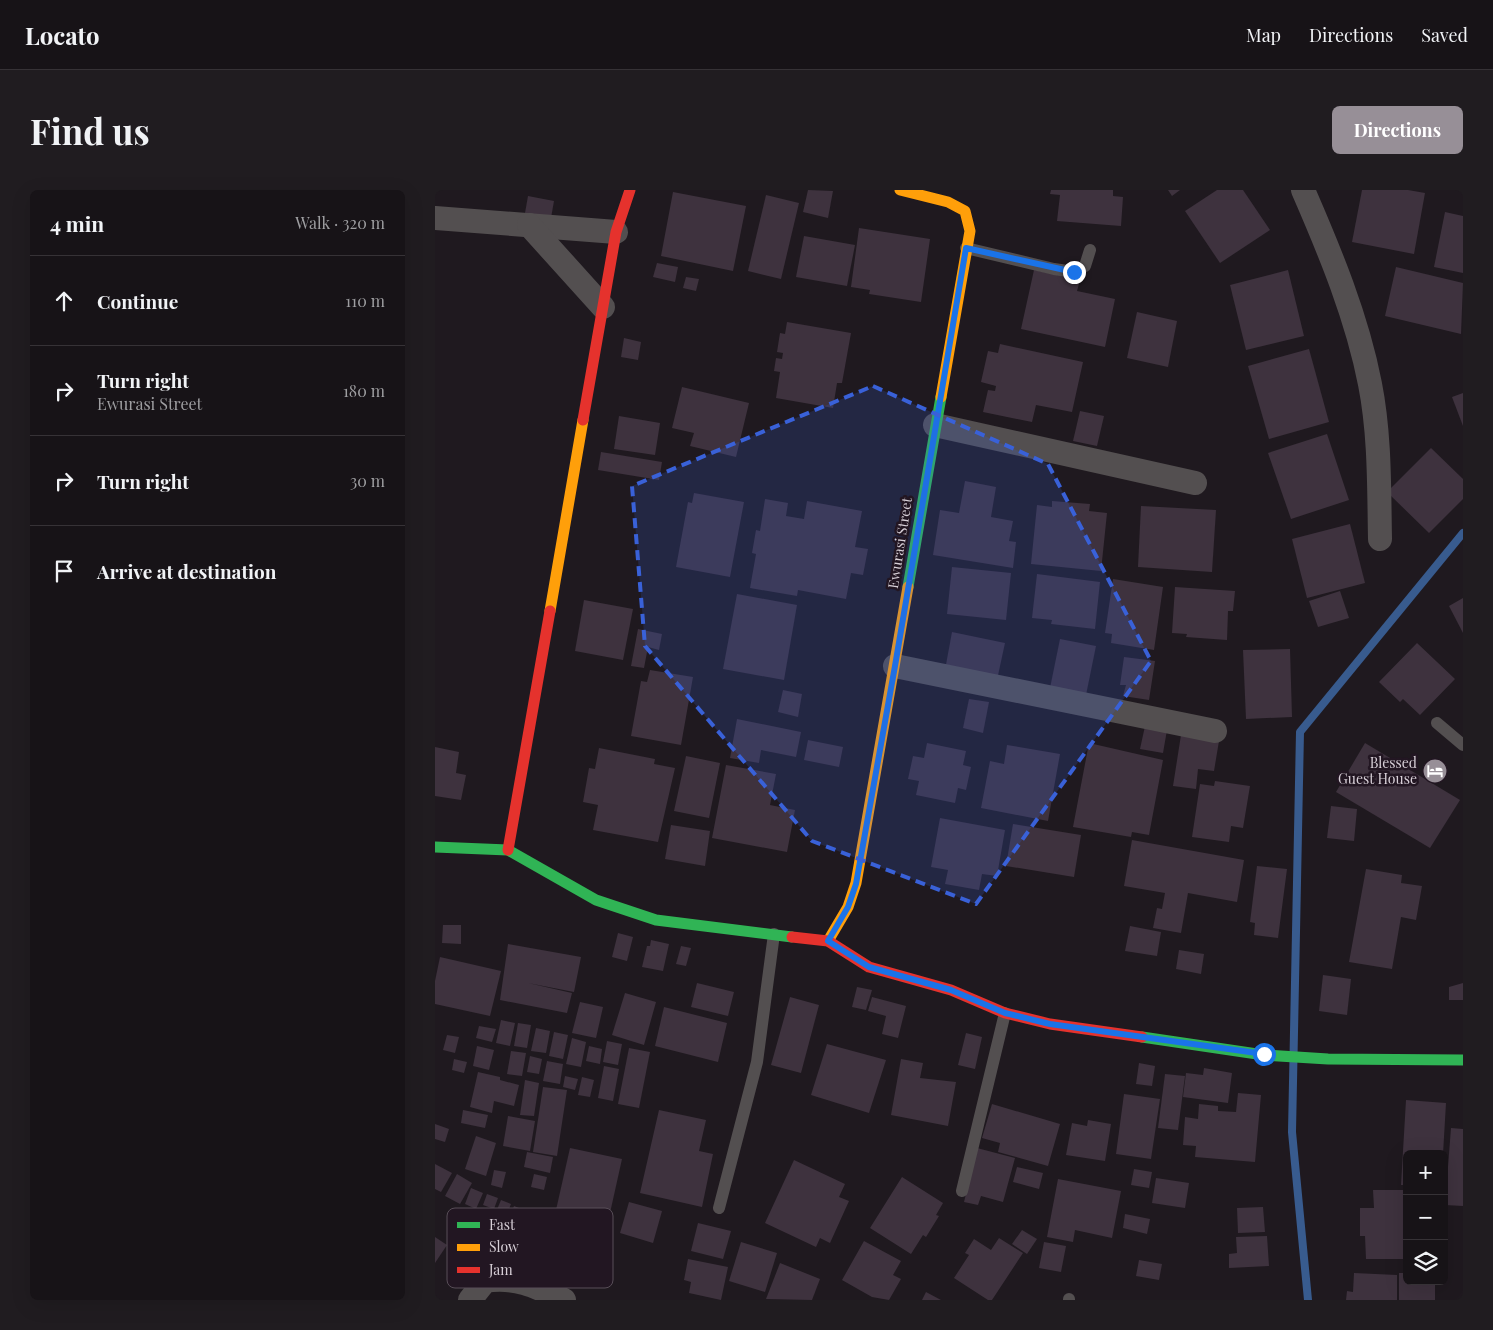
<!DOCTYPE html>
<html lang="en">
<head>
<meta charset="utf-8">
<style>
  body { margin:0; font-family:"Playfair Display",serif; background:#201c20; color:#f1f3f6 }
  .controls { position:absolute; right:15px; bottom:15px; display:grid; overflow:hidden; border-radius:8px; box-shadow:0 5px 20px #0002 }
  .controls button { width:45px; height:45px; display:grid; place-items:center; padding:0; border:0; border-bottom:1px solid #363236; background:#171317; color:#f1f3f6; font:25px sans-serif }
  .stop { position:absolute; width:15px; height:15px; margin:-11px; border:4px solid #1a73e8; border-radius:50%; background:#fff }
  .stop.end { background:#1a73e8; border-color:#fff; box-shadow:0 1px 5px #0008 }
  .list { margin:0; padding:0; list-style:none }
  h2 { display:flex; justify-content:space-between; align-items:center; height:65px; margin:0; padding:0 20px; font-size:21px }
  h2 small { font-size:16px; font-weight:400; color:#9e9ea1 }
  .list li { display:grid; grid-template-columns:32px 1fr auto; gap:15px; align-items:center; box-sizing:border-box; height:90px; padding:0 20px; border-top:1px solid #363236 }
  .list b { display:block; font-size:19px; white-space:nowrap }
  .list p { margin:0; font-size:16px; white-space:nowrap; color:#9e9ea1 }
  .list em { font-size:16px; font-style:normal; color:#9e9ea1 }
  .icon { flex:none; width:28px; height:28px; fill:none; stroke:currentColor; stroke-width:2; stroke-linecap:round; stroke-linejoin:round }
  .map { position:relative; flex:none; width:1028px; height:1110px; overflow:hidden; border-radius:8px }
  header { display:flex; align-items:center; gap:30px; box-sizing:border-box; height:70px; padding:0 25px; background:#171317; border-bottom:1px solid #363236 }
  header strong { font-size:24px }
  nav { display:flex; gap:28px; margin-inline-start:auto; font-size:18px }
  .intro { display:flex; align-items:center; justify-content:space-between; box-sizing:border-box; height:120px; padding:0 30px }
  h1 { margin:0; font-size:35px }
  .button { padding:12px 22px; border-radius:8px; background:#978f97; color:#fff; font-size:18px; font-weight:700 }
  main { display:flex; gap:30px; padding:0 30px }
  aside { flex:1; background:#171317; border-radius:8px; box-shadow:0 5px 20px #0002 }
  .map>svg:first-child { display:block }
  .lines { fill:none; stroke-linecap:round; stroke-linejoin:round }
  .stream { stroke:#385b8e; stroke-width:8 }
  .building { fill:#3e323e }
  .lane { stroke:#534f50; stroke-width:12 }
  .street { stroke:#534f50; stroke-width:24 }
  .fast { stroke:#30b455; stroke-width:11 }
  .slow { stroke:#ff9f0a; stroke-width:11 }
  .jam { stroke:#e5322d; stroke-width:11 }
  .route { stroke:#1a73e8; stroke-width:6 }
  .marked { fill:#3961d8; fill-opacity:0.2; stroke:#3961d8; stroke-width:4; stroke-dasharray:10 6; stroke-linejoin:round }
  .labels { text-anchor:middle; stroke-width:5; stroke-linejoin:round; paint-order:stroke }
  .street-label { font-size:14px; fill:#d7cfd7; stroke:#221622 }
  .poi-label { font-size:14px; fill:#d7cfd7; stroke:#221622; text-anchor:end }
  .key { fill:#221622; stroke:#584e58; stroke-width:1 }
  .key-label { font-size:14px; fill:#d7cfd7 }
</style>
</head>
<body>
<header>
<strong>Locato</strong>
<nav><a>Map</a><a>Directions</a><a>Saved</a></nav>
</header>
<div class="intro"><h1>Find us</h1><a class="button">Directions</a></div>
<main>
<aside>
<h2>4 min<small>Walk · 320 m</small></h2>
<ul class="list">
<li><svg class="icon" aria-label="ahead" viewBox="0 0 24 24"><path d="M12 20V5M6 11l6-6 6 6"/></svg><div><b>Continue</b></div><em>110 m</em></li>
<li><svg class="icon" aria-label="right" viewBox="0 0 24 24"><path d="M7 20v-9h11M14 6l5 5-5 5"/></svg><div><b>Turn right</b><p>Ewurasi Street</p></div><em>180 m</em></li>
<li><svg class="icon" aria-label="right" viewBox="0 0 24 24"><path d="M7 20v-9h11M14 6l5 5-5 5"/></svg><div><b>Turn right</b></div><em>30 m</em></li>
<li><svg class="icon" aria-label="arrive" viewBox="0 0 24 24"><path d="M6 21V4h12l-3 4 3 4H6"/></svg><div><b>Arrive at destination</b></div></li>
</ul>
</aside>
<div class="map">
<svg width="1028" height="1110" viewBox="0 0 1028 1110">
  <rect width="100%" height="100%" fill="#1f191f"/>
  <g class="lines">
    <!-- stream -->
    <path class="stream" d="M873,1110L857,942L865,542L1028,343"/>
  </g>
  <!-- building -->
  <g class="building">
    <path d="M373,0L398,1L393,28L368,22Z"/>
    <path d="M616,0H678V6L688,7L686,36L622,31L625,5L615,4Z"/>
    <path d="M733,0H745L737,6Z"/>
    <path d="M782,0H808L835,40L785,73L750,21Z"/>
    <path d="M927,0H973L990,3L979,64L917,52Z"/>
    <path d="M238,2L311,16L298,81L226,66Z"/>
    <path d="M331,5L364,13L346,89L313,81Z"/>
    <path d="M93,6L119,11L116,28L90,23Z"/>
    <path d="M1010,22L1028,26V83L999,77Z"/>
    <path d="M424,38L495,49L486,112L434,104L435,100L416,97Z"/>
    <path d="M369,46L420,55L412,96L361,87Z"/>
    <path d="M222,73L243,77L240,92L218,87Z"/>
    <path d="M961,77L1028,93L1026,144L950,126Z"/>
    <path d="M599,80L645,90L642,101L680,109L670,157L586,139Z"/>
    <path d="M853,80L869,146L811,160L795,95Z"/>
    <path d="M251,87L264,89L261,101L248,98Z"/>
    <path d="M702,122L742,131L733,177L692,168Z"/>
    <path d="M352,132L416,143L407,193H402L398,218L341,208L345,182L339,181L341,168L347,169L348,163L342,162L345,143L350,144Z"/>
    <path d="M189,148L206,152L203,170L186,167Z"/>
    <path d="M565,154L648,172L637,222L601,215L597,232L548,222L553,200L560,201L561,196L546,192L553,161L563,163Z"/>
    <path d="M874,159L894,232L834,249L813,176Z"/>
    <path d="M247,197L314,213L301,267L255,256L259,243L237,238Z"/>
    <path d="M1028,203V236L1017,207Z"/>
    <path d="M645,221L669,226L662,256L638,251Z"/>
    <path d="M184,226L225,233L220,265L179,259Z"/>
    <path d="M892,244L914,310L856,329L833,263Z"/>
    <path d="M996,258L1028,289V309L994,343L952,302Z"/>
    <path d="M166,262L227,272L224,290L163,280Z"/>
    <path d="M530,291L561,297L556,327L578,331L574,351L581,352L578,378L498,365L505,320L524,323Z"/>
    <path d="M259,303L309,312L295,387L241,377L253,312L257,313Z"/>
    <path d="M330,309L353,313L351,326L369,329L372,311L427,321L420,357L433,359L428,385L416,383L411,409L363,400L362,406L315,398L321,364L317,363L321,340L325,341Z"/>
    <path d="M617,311L655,314L654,321L672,323L666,381L596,374L602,315L617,317Z"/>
    <path d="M706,316L781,320L777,382L703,377Z"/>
    <path d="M915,334L930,393L872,408L857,349Z"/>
    <path d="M517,377L576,383L571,430L512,424Z"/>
    <path d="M602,384L665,392L660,439L616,434L617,430L597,428Z"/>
    <path d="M678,389L728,397L719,460L676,453L677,444L670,443Z"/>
    <path d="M740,397L800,401L798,421H793L792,450L751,447L752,444L737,443Z"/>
    <path d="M905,401L914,428L883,437L874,411Z"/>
    <path d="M302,404L362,415L349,490L288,479Z"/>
    <path d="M1028,408V443L1014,416Z"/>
    <path d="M149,410L198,419L188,470L140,461Z"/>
    <path d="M203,439L227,444L224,460L213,457L209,478L196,476Z"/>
    <path d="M517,442L570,453L562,490L510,480Z"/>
    <path d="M625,449L661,456L651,505L615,498Z"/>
    <path d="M982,453L1020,489L985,525L968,509L965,512L944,492Z"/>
    <path d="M855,459L857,527L811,529L808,460Z"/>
    <path d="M689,467L720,471L714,510L688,506L691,495H685Z"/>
    <path d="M215,480L258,487L246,555L196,546L206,491L212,492Z"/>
    <path d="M348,500L367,504L363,527L343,522Z"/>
    <path d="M534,509L554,512L548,543L528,538Z"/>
    <path d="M302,529L366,542L361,567L326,560L324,573L295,568Z"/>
    <path d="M710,536L732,540L728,563L705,559Z"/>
    <path d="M746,545L784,551L779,581L763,579L761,599L738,596Z"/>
    <path d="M373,550L408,557L404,577L369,570Z"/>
    <path d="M492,553L531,561L528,575L536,577L531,600L523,598L520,613L481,605L484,591L473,589L478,566L489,568Z"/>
    <path d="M654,553L728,570L714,645L697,642L696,647L638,637Z"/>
    <path d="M930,553L1025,610L995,658L901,602Z"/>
    <path d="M572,555L625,564L613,631L546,618L555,571L569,574Z"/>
    <path d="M0,557L24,562L21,583L31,585L26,610L0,606Z"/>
    <path d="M164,558L220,569L219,574L240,578L223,652L158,640L163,615L148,612L154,578L160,579Z"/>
    <path d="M251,566L285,573L274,628L239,621Z"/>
    <path d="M291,575L341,584L335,615L360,620L352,662L277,648Z"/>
    <path d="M780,591L815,596L808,638L796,636L794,652L757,647L765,594L779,596Z"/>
    <path d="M896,616L922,619L919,651L892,648Z"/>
    <path d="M505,628L570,640L562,686L547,684L544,700L510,694L513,680L496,677Z"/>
    <path d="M578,634L646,645L639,687L571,676Z"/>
    <path d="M236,635L275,641L270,676L230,669Z"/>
    <path d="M697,650L809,670L802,712L753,703L746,743L718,738L722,718L727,719L730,703L689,696Z"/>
    <path d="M822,676L852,679L843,748L819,745L820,733L815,732Z"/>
    <path d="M931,679L967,685L966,693L987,696L981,730L966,727L957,779L914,772Z"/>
    <path d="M8,735H26V754L7,753Z"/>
    <path d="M695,736L726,742L722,766L690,761Z"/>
    <path d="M183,743L198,747L192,771L177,767Z"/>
    <path d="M216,750L234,754L228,781L207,777L212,756H215Z"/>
    <path d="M73,754L146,767L139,802L93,793L137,803L132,823L65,810Z"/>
    <path d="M246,756L256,758L251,776L241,774Z"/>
    <path d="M744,760L769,764L766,784L741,779Z"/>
    <path d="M5,767L66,781L55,826L0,814V791Z"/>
    <path d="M888,785L916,789L912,825L884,821Z"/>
    <path d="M262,793L299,802L293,826L256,817Z"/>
    <path d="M1028,793V810H1014V797Z"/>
    <path d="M422,797L437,800L431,820L417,817Z"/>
    <path d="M190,803L221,812L209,855L177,845Z"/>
    <path d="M355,807L384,815L366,883L336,875Z"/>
    <path d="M437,807L471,816L463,848L447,844L451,826L433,821Z"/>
    <path d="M145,812L168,817L161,848L137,843Z"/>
    <path d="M229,817L292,833L283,872L220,856Z"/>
    <path d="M66,830L80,833L75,856L61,853Z"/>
    <path d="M83,833L96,835L92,858L79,856Z"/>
    <path d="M44,836L61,839L57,852L41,848Z"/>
    <path d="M101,838L115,841L111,863L96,861Z"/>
    <path d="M119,842L133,845L128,869L114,866Z"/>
    <path d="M531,843L547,847L540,879L523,875Z"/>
    <path d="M12,845L24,847L20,863L8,860Z"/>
    <path d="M137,848L151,852L146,877L131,874Z"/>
    <path d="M172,851L187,854L183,875L168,872Z"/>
    <path d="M392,854L451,870L434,923L376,905Z"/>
    <path d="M42,856L59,860L54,880L38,876Z"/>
    <path d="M154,856L167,859L165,874L151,871Z"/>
    <path d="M194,858L215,862L204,918L183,914Z"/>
    <path d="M76,861L91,863L87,886L72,884Z"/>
    <path d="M95,866L107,869L104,884L92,882Z"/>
    <path d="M19,869L32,872L29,883L17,880Z"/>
    <path d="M466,869L488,873L485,888L521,892L513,936L456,925Z"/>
    <path d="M112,871L128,874L125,894L108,891Z"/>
    <path d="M704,873L720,876L717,896L701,894Z"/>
    <path d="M169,876L184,879L178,911L163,908Z"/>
    <path d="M769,878L797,883L793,913L748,907L751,883L768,885Z"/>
    <path d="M43,882L65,887V890L84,895L79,916L59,911L57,923L35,917Z"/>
    <path d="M730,884L750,886L743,940L723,938Z"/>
    <path d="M130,886L143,889L140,900L128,897Z"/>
    <path d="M147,887L159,890L155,907L143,905Z"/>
    <path d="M90,890L104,893L99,926L85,925Z"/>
    <path d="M108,897L132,900L122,966L98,962Z"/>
    <path d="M803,903L826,905L820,972L760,967L761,956L748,955L750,927L763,929L764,914L783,916V921L801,922Z"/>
    <path d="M689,904L725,909L716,969L681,964Z"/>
    <path d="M971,910L1011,913L1008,964H972V995H966Z"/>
    <path d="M557,914L625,934L613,976L563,962L565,953L547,948Z"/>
    <path d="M28,920L53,925L50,938L26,933Z"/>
    <path d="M224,920L271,930L264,961L278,964L267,1017L205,1003Z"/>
    <path d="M73,926L100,931L95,961L68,956Z"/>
    <path d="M653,930L676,934L670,971L631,965L637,933L652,936Z"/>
    <path d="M0,934L14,939L10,952L0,949Z"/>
    <path d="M1016,938L1028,939V1016L1010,1015Z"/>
    <path d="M41,946L61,953L51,986L30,979Z"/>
    <path d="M135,958L187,969L173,1032L121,1020Z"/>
    <path d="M542,958L580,968L568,1012L546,1006L543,1015L529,1012Z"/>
    <path d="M92,962L118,967L115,983L89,977Z"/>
    <path d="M359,970L410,994L404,1007L414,1011L395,1053L385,1048L381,1057L330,1033Z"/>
    <path d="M0,974L17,983L6,1002L0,999Z"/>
    <path d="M582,977L608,983L604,999L578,992Z"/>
    <path d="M699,979L717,982L714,998L696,995Z"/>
    <path d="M59,980L71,982L67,998L56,995Z"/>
    <path d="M22,984L37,993L25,1014L10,1006Z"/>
    <path d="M99,984L112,987L109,1000L96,997Z"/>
    <path d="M467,987L508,1013L501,1025L504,1026L491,1047L488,1045L476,1064L435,1038Z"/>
    <path d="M721,988L754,993L750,1018L717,1013Z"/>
    <path d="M623,989L686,1001L677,1048L640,1040L638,1052L612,1047Z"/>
    <path d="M36,998L48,1003L41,1019L30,1014Z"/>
    <path d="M938,1000H972V1069H931L930,1046H925V1018H939Z"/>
    <path d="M52,1004L63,1008L59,1019L48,1015Z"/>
    <path d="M66,1010L76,1014L68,1034L58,1029Z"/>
    <path d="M194,1012L227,1021L218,1053L185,1043Z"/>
    <path d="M79,1016L94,1022L86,1041L72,1035Z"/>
    <path d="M828,1017L830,1042L803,1043L802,1018Z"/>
    <path d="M690,1024L715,1029L712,1044L688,1038Z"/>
    <path d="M263,1033L296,1041L288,1069L256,1061Z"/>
    <path d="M587,1040L602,1049L592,1064L577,1054Z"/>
    <path d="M832,1046L834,1076L794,1078V1064L802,1063L801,1047Z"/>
    <path d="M0,1047L12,1055L0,1073Z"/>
    <path d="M564,1048L588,1063L557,1110H553L519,1088L534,1065L530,1063L539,1049L556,1060Z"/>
    <path d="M429,1051L466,1071L458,1085L466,1089L454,1110L437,1107L407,1090Z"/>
    <path d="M306,1052L342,1063L330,1102L294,1091Z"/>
    <path d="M609,1052L631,1056L626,1082L604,1078Z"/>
    <path d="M253,1069L293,1077L286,1110L254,1103L256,1092L249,1090Z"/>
    <path d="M704,1070L727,1074L724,1090L701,1086Z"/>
    <path d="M345,1073L385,1089L377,1110L331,1109Z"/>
    <path d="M919,1083L962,1085V1110H911L912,1101L918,1102Z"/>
    <path d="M964,1083H972V1091H1000V1110H964Z"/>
    <path d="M491,1102L506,1110H487Z"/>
  </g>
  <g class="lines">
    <!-- lane -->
    <g class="lane">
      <path d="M531,58L619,79L639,82L650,76L655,60"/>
      <path d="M1002,533L1028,555"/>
      <path d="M527,1001L570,823"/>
      <path d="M284,1018L322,872L339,744"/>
      <path d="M634,1110V1109"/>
    </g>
    <!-- street -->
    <g class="street">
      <path d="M868,0C895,62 922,127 935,194C945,245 944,297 945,349"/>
      <path d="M0,28L181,42"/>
      <path d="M94,35L168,117"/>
      <path d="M500,235L760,293"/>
      <path d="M460,476L780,541"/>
      <path d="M35,1110L50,1091C81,1086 102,1097 129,1110"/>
    </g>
    <!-- fast -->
    <g class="fast">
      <path d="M473,397L506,207"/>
      <path d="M0,657L73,660L161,710L221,730L357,747"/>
      <path d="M707,847L829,865L893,869L1028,870"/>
    </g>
    <!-- slow -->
    <g class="slow">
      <path d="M465,0L513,12L530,21L535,41L506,207"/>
      <path d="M115,421L148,230"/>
      <path d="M393,751L413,717L421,693L473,397"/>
    </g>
    <!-- jam -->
    <g class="jam">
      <path d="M148,230L181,42L195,0"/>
      <path d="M73,660L115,421"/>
      <path d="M357,747L393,751L434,777L516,800L570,823L615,834L707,847"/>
    </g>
  </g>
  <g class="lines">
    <!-- route -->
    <path class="route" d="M639,82L531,58L460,476L421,694L413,717L393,751L434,777L516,800L570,823L615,834L829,864"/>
  </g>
  <!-- marked area -->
  <path class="marked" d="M438,196L613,274L716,471L541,714L377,651L210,456L197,296Z"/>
  <!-- icons -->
  <defs>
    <symbol id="hotel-disc" viewBox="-11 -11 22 22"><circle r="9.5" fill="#978f97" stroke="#221622"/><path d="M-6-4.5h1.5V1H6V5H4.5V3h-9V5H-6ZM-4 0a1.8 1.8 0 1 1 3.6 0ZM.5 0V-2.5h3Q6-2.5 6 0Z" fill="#fff"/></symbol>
  </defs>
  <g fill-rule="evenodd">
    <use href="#hotel-disc" x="986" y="567" width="28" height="28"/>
  </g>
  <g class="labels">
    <!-- street labels -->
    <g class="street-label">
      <text transform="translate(465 353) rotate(-81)" y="5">Ewurasi Street</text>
    </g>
    <!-- poi labels -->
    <g class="poi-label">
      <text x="982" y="578">Blessed<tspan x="982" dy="16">Guest House</tspan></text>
    </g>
  </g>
  <!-- legend -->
  <rect x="12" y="1018" width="166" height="80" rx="8" class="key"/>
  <rect x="22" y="1032" width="23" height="6" fill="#30b455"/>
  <rect x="22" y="1054" width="23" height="7" fill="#ff9f0a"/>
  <rect x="22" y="1077" width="23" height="6" fill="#e5322d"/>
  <g class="key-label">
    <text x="54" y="1040">Fast</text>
    <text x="54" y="1062">Slow</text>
    <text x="54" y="1085">Jam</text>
  </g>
</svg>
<div class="controls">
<button>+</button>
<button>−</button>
<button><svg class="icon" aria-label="layers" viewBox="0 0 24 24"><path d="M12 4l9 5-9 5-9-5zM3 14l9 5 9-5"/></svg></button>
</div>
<div class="stop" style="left:829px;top:864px"></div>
<div class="stop end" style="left:639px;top:82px"></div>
</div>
</main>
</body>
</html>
